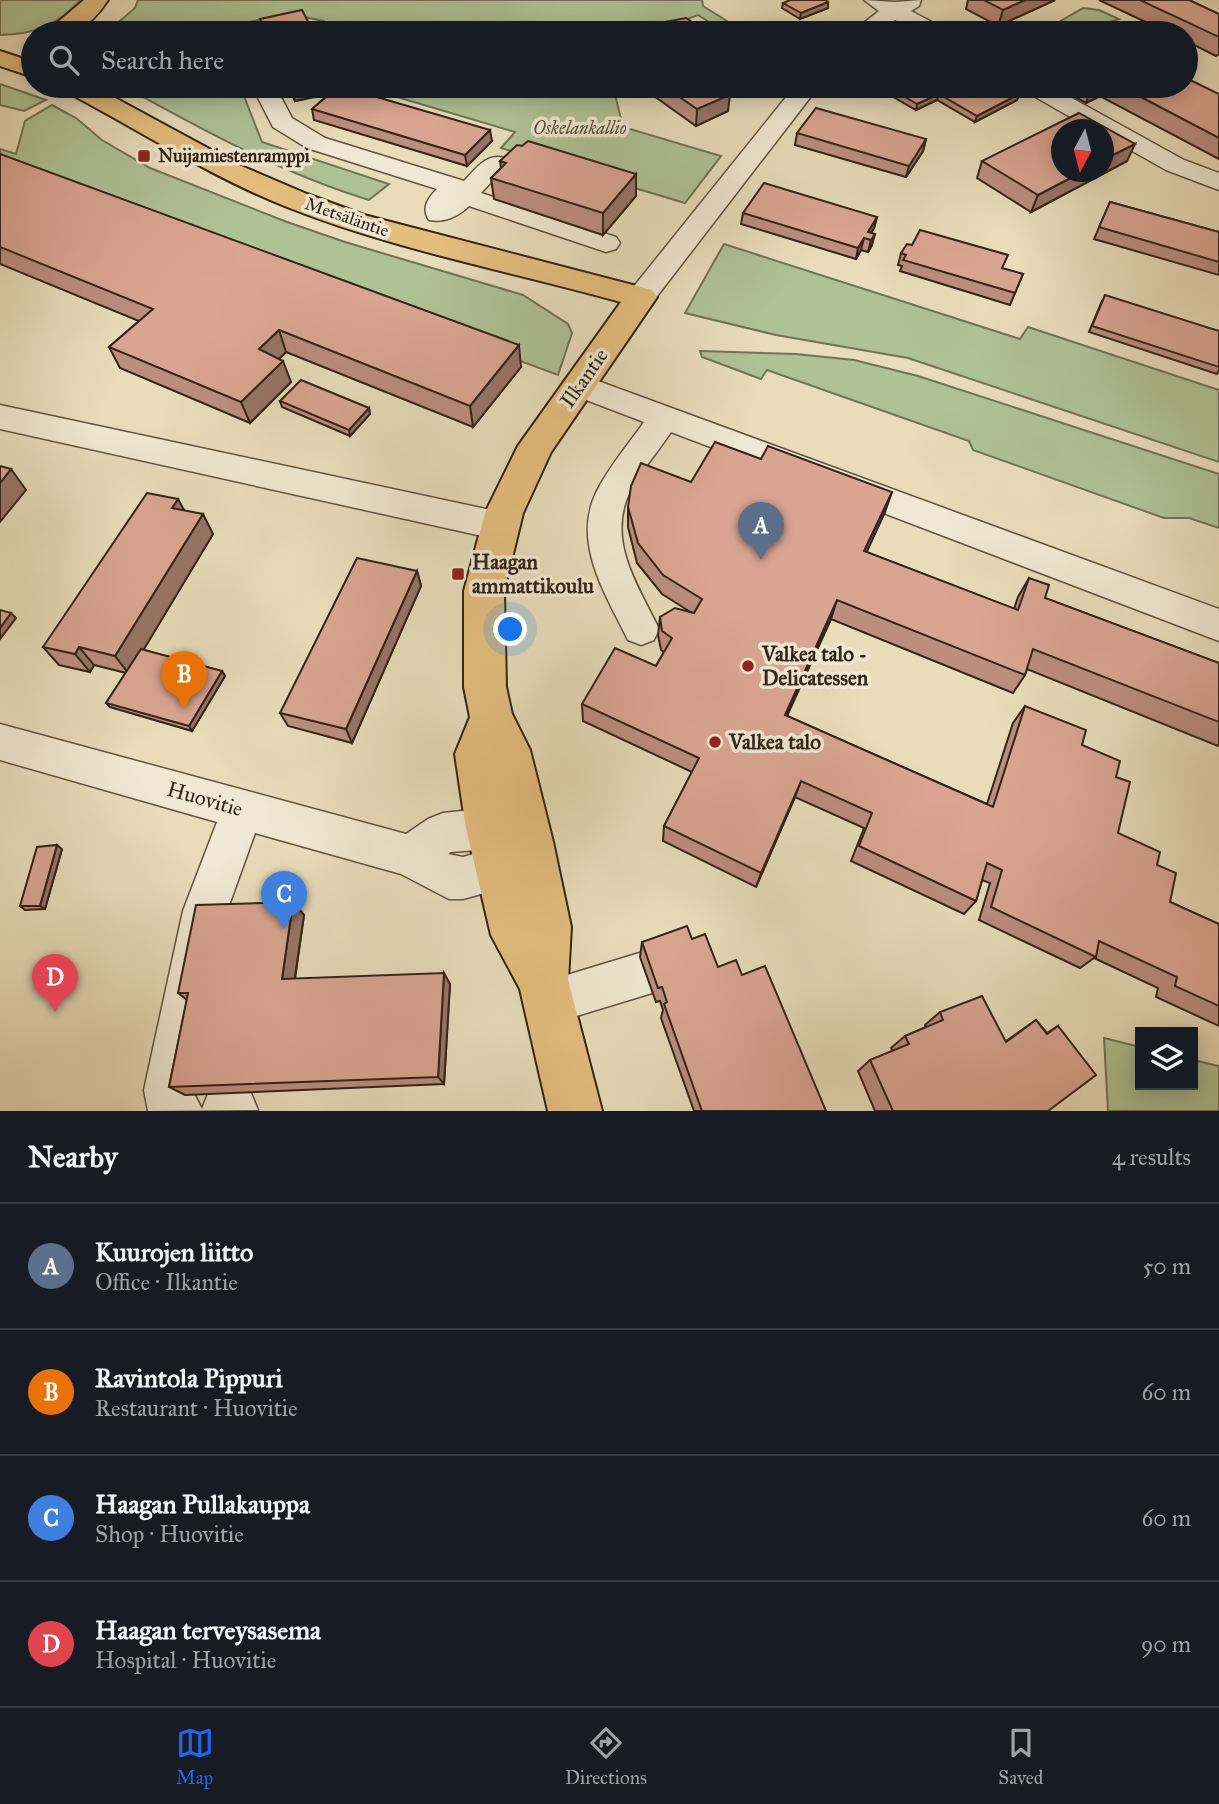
<!DOCTYPE html>
<html lang="en">
<head>
<meta charset="utf-8">
<style>
  body { margin:0; font-family:"IM FELL Great Primer",serif; background:#20242c; color:#f1f3f6 }
  .controls { position:absolute; right:21px; bottom:21px; display:grid; overflow:hidden; border-radius:0px; box-shadow:0 4px 18px #0003 }
  .controls button { width:63px; height:63px; display:grid; place-items:center; padding:0; border:0; border-bottom:2px solid #363941; background:#171b24; color:#f1f3f6; font:35px sans-serif }
  .compass { position:absolute; left:1051px; top:119px; width:63px; height:63px; border-radius:50%; background:#171b24; box-shadow:0 4px 18px #0003; rotate:187deg }
  .you { position:absolute; left:511px; top:630px; width:24px; height:24px; margin:-18px; border:5px solid #fff; border-radius:50%; background:#1a73e8; box-shadow:0 0 0 10px #1a73e833 }
  .badge { display:grid; place-items:center; width:46px; height:46px; border-radius:50%; background:#2563eb; color:#fff; font-size:23px; font-weight:700 }
  .pin { position:absolute; translate:-50% -58px; filter:drop-shadow(0 2px 4px #0008) }
  .pin::after { content:''; position:absolute; top:37px; width:24px; height:21px; background:inherit; clip-path:polygon(0 0,100% 0,50% 100%) }
  .list { margin:0; padding:0; list-style:none }
  h2 { display:flex; justify-content:space-between; align-items:center; height:91px; margin:0; padding:0 28px; font-size:30px }
  h2 small { font-size:23px; font-weight:400; color:#9ea1a6 }
  .list li { display:grid; grid-template-columns:46px 1fr auto; gap:21px; align-items:center; box-sizing:border-box; height:126px; padding:0 28px; border-top:2px solid #363941 }
  .list b { display:block; font-size:26px; white-space:nowrap }
  .list p { margin:0; font-size:23px; white-space:nowrap; color:#9ea1a6 }
  .list em { font-size:23px; font-style:normal; color:#9ea1a6 }
  .icon { flex:none; width:38px; height:38px; fill:none; stroke:currentColor; stroke-width:2; stroke-linecap:round; stroke-linejoin:round }
  .map { position:relative; flex:none; width:1219px; height:1111px; overflow:hidden }
  .search { position:absolute; background:#171b24; box-shadow:0 4px 18px #0003; left:21px; right:21px; top:21px; height:77px; display:flex; align-items:center; gap:18px; box-sizing:border-box; padding:0 24px; border-radius:38px; color:#9ea1a6; font-size:26px }
  .sheet { height:595px; background:#171b24 }
  nav { display:flex; justify-content:space-around; align-items:center; box-sizing:border-box; height:98px; border-top:2px solid #363941; background:#171b24; font-size:19px; color:#9ea1a6 }
  nav a { display:grid; justify-items:center; gap:4px }
  nav .on { color:#2563eb }
  .map>svg:first-child { display:block }
  .green { fill:#afc295; stroke:#707356; stroke-width:2 }
  .lines { fill:none; stroke-linecap:round; stroke-linejoin:round }
  .minor-casing { stroke:#605240; stroke-width:3 }
  .major-casing { stroke:#322418; stroke-width:4 }
  .minor { fill:#f0e8d2; fill-rule:evenodd }
  .major { fill:#e4be7d; fill-rule:evenodd }
  .wall { fill:#bb8e7e; stroke:#322418; stroke-width:2 }
  .shaded-wall { fill:#987466; stroke:#322418; stroke-width:2 }
  .building { fill:#d9a592; stroke:#322418; stroke-width:2 }
  .poi-dot { fill:#8f2418; stroke:#f0e8d2; stroke-width:2.5 }
  .labels { text-anchor:middle; stroke-width:7; stroke-linejoin:round; paint-order:stroke }
  .far-park-label { font-size:18px; font-style:italic; fill:#514c37; stroke:#f0e8d2 }
  .far-poi-label { font-size:18px; font-weight:bold; fill:#322418; stroke:#f0e8d2; text-anchor:start }
  .far-street-label { font-size:18px; fill:#322418; stroke:#f0e8d2 }
  .street-label { font-size:21px; fill:#322418; stroke:#f0e8d2 }
  .poi-label { font-size:21px; font-weight:bold; fill:#322418; stroke:#f0e8d2; text-anchor:start }
</style>
</head>
<body>
<div class="map">
<svg width="1219" height="1111" viewBox="0 0 1219 1111">
  <rect width="100%" height="100%" fill="#e8dcba"/>
  <filter id="stains"><feTurbulence type="fractalNoise" baseFrequency=".00286" numOctaves="4"/><feColorMatrix values="0 0 0 0 .2 0 0 0 0 .09 0 0 0 0 .02 0 0 0 .5 -.17"/></filter>
  <radialGradient id="worn" r=".72"><stop offset=".6" stop-color="#630" stop-opacity="0"/><stop offset="1" stop-color="#630" stop-opacity=".3"/></radialGradient>
  <!-- green -->
  <g class="green">
    <path d="M0,0H81C56,26 36,34 0,35Z"/>
    <path d="M138,0H702L703,6L746,33H726L698,15L649,33H330L324,21L289,14L217,28L219,33H106L135,8Z"/>
    <path d="M1083,8L1099,10L1119,19L1086,30L1059,22Z"/>
    <path d="M0,84L46,100L24,111L0,105Z"/>
    <path d="M123,86H240L262,142L389,184L369,200C281,173 203,130 123,86Z"/>
    <path d="M360,86H613L623,127L721,156L685,203L501,148L515,132Z"/>
    <path d="M52,105L76,118L102,140L150,168L287,222L345,242L523,295L568,324L572,333L558,375L0,168V149L16,154L25,121Z"/>
    <path d="M724,244L1020,339L1028,327L1219,390V462L908,358L776,335L685,313Z"/>
    <path d="M700,351L796,354L854,360L918,376L1219,474V528L1189,518H1164L973,450L969,441L767,370L761,379L702,357Z"/>
    <path d="M1104,1038L1140,1047V1085H1193V1060L1219,1066V1111H1108Z"/>
  </g>
  <g class="lines">
    <defs>
      <g id="minor">
        <path d="M864,0L895,2L921,0L919,6L911,11L943,28L946,33H919L895,20L876,33H851L879,11Z"/>
        <path d="M252,86H275L292,118L325,138L464,181C476,169 486,153 505,158L509,163L481,193L616,237L620,243L616,249L606,252L469,206C458,217 443,223 429,220C421,208 428,198 437,189L307,148L273,127Z"/>
        <path d="M795,86H819L651,304L641,306L631,304L627,297L631,290Z"/>
        <path d="M1021,86H1050L1184,160L1219,173V190L1166,170L1104,135V130H1093L1025,91Z"/>
        <path d="M579,374L1219,609V641L671,432C658,452 634,479 626,501C610,547 640,589 659,629L654,640L641,645L628,640C606,595 572,543 596,493C608,468 628,445 644,422L568,393L564,385L568,377Z"/>
        <path d="M0,405L500,512L512,516L517,526L512,536L500,540L0,429Z"/>
        <path d="M0,724L406,834L428,819L443,813L489,808L528,823L538,854L532,869L514,885L463,899H449L401,874L255,833L227,911L192,1090L202,1109L208,1094L234,1086L251,1093L258,1110L148,1111L144,1090L183,911L217,822L0,760ZM491,849L463,857L448,854L451,852Z"/>
        <path d="M646,951L662,958L669,974L662,990L547,1025L531,1018L524,1002L531,986Z"/>
      </g>
      <g id="major">
        <path d="M84,0H108C89,28 78,33 45,33Z"/>
        <path d="M0,51L33,62V77L0,66Z"/>
        <path d="M61,86H93L239,165L307,194L364,215L652,290L657,297L551,452L523,513L504,591L506,687L512,714L530,750L553,842L571,927L568,980L602,1111H548L520,989L491,935L466,828L455,754L470,717L464,687V591L485,513L518,446L621,302C510,271 395,250 287,207C209,176 139,130 65,91Z"/>
      </g>
    </defs>
    <!-- minor casing -->
    <use href="#minor" class="minor-casing"/>
    <!-- major casing -->
    <use href="#major" class="major-casing"/>
    <!-- minor -->
    <use href="#minor" class="minor"/>
    <!-- major -->
    <use href="#major" class="major"/>
  </g>
  <!-- wall -->
  <g class="wall">
    <path d="M968,0H1055L998,26L966,9Z"/>
    <path d="M1099,0H1189L1219,14V54L1216,56L1186,41V33H1169Z"/>
    <path d="M783,3L828,8L800,19L782,8Z"/>
    <path d="M659,23L709,33H656L657,29L659,28Z"/>
    <path d="M279,86H338V87L492,141L467,166L314,120L312,109L330,93L295,101L292,95L284,97Z"/>
    <path d="M640,86H727L726,92L728,111L696,126Z"/>
    <path d="M885,86H1003L1019,94L1017,100L975,122L937,100L916,110L883,91Z"/>
    <path d="M1055,86H1186L1219,94V159L1100,96L1086,103Z"/>
    <path d="M797,133L926,139L923,151L906,177L795,145Z"/>
    <path d="M522,146L636,196L603,235L494,199L491,178L501,168L500,161Z"/>
    <path d="M0,154L521,367L473,427L286,352L279,359L291,382L250,423L120,368L109,347L139,321L0,264Z"/>
    <path d="M982,161H1127L1031,212L977,178Z"/>
    <path d="M1110,202L1219,232V275L1094,239Z"/>
    <path d="M743,213L877,217L874,228L871,233L872,245L868,252L861,250L856,259L741,224Z"/>
    <path d="M901,253L1003,269L1023,274L1010,305L900,271L902,266L898,265Z"/>
    <path d="M1102,301L1219,331V370L1217,374L1089,332Z"/>
    <path d="M280,401L369,408L370,414L350,436L282,407Z"/>
    <path d="M691,482L885,512L866,552L1014,609L1018,597L1029,578L1045,598L1219,663V744L1218,746L1027,669L1025,675L1013,693L831,619L787,716L987,804L1013,723L1025,706L1082,745L1116,777L1118,833L1157,865L1170,902L1219,924V1026L1156,997L1158,988L1094,958L1080,968L979,920L990,883L982,880L976,901L964,914L851,861L864,828L795,797L756,887L663,841L664,826L692,772L583,721L582,704L656,666L664,652L661,650L658,635L660,617L692,613L662,594L637,563L628,527V507Z"/>
    <path d="M184,511L213,534L143,650L222,671L225,676L192,731L110,707L106,703L126,673L94,665L90,672L59,665L43,647Z"/>
    <path d="M417,571L421,586L352,743L288,726L280,713Z"/>
    <path d="M62,849L45,909L25,910L20,906Z"/>
    <path d="M293,902L304,915L295,979L450,984L444,1084L185,1095L169,1087L187,1000L178,993Z"/>
    <path d="M692,939L718,967L742,975L826,1111H694L661,1018L663,1010L660,1001L656,1002L640,957L642,942Z"/>
    <path d="M940,1012L1006,1041L1036,1020L1047,1033L1058,1026L1048,1111H875L858,1071L870,1060L893,1051L891,1048L905,1036L926,1027L925,1025Z"/>
  </g>
  <!-- shaded-wall -->
  <g class="shaded-wall">
    <path d="M1025,0H1055L998,26L1003,10Z"/>
    <path d="M828,2V8L800,19L801,13Z"/>
    <path d="M281,86H290L292,95L284,97Z"/>
    <path d="M309,86H338L339,92L295,101L292,89Z"/>
    <path d="M724,86H727L726,96L730,95L728,111L696,126L697,109L720,88Z"/>
    <path d="M1092,86H1104L1100,96L1086,103Z"/>
    <path d="M939,94L937,100L916,110L917,104Z"/>
    <path d="M1019,94L1017,100L975,122L977,116Z"/>
    <path d="M490,130L492,141L467,166L465,155Z"/>
    <path d="M926,139L923,151L906,177L909,166Z"/>
    <path d="M1135,144L1127,161L1031,212L1038,195L1082,172H1103V160Z"/>
    <path d="M636,174V196L603,235V213Z"/>
    <path d="M877,217L874,228L867,239L868,232Z"/>
    <path d="M875,234L872,245L868,252L871,240Z"/>
    <path d="M864,238L861,250L856,259L858,248Z"/>
    <path d="M279,330L286,352L267,371L259,349Z"/>
    <path d="M519,345L521,367L473,427L470,406Z"/>
    <path d="M283,361L291,382L250,423L241,402Z"/>
    <path d="M369,408L370,414L350,436L349,430Z"/>
    <path d="M11,469L26,490L0,522V483Z"/>
    <path d="M892,492L885,512L858,571L864,551Z"/>
    <path d="M178,499L189,519L172,508Z"/>
    <path d="M203,514L213,534L129,674L115,656Z"/>
    <path d="M417,571L421,586L352,743L346,729Z"/>
    <path d="M837,600L831,619L779,732L785,715Z"/>
    <path d="M11,613L16,618L0,639V628Z"/>
    <path d="M79,647L94,665L90,672L75,654Z"/>
    <path d="M222,671L225,676L192,731L189,726Z"/>
    <path d="M801,781L795,797L756,887L761,873Z"/>
    <path d="M57,845L62,849L45,909L40,906Z"/>
    <path d="M293,902L304,915L293,990L282,979Z"/>
    <path d="M444,973L450,984L444,1084L438,1077Z"/>
  </g>
  <!-- building -->
  <g class="building">
    <path d="M790,0H825L828,2L801,13L783,3Z"/>
    <path d="M984,0H1025L1003,10Z"/>
    <path d="M1140,0H1189L1219,14V37Z"/>
    <path d="M302,10L314,33H259L257,30L265,29L260,19Z"/>
    <path d="M686,18L709,33H662L657,29L664,27L659,23Z"/>
    <path d="M1080,24L1098,33H1061Z"/>
    <path d="M1186,78L1219,94V138L1120,86H1186Z"/>
    <path d="M290,86H309L292,89Z"/>
    <path d="M339,86L490,130L465,155L312,109Z"/>
    <path d="M664,86H724L720,88L730,95L697,109Z"/>
    <path d="M886,86H1003L1019,94L977,116L939,94L917,104Z"/>
    <path d="M816,108L926,139L909,166L797,133Z"/>
    <path d="M1079,113L1135,144L1103,160V130H1061V172H1082L1038,195L982,161Z"/>
    <path d="M528,141L636,174L603,213L491,178L506,163L500,161L517,145L522,146Z"/>
    <path d="M0,154L519,345L470,406L279,330L259,349L283,361L241,402L109,347L153,309L0,247Z"/>
    <path d="M764,183L877,217L868,232L875,234L871,240L864,238L858,248L743,213Z"/>
    <path d="M1110,202L1219,232V262L1099,227Z"/>
    <path d="M920,230L1008,255L1002,268L1023,274L1015,293L903,260L906,255L901,253L907,244L912,245Z"/>
    <path d="M1105,295L1219,331V367L1092,326Z"/>
    <path d="M301,380L369,408L349,430L280,401Z"/>
    <path d="M715,442L761,459L768,446L892,492L864,551L1018,610L1029,578L1049,585L1045,598L1219,663V722L1033,649L1025,675L837,600L785,715L993,807L1025,706L1086,730L1082,745L1120,761L1116,777L1130,782L1118,833L1160,852L1157,865L1176,873L1170,902L1219,924V1006L1175,986L1177,977L1099,941L1096,957L991,907L1002,870L987,863L976,901L859,846L872,813L801,781L761,873L664,826L699,758L582,704L615,648L656,666L672,638L662,631L660,617L675,608L694,613L702,599L663,575L638,543L628,507L631,486L641,463L691,482Z"/>
    <path d="M0,466L11,469L0,483Z"/>
    <path d="M147,493L178,499L172,508L203,514L115,656L79,647L75,654L43,647Z"/>
    <path d="M357,558L417,571L346,729L280,713Z"/>
    <path d="M0,610L11,613L0,628Z"/>
    <path d="M141,649L222,671L189,726L106,703Z"/>
    <path d="M57,845L40,906H20L37,847Z"/>
    <path d="M293,902L282,979L444,973L438,1077L169,1087L188,993H178L196,905Z"/>
    <path d="M687,926L692,939L705,934L718,967L736,960L742,975L765,966L826,1111H702L664,1004L667,1002L662,987L658,988L642,942Z"/>
    <path d="M982,996L1006,1042L1036,1020L1047,1034L1058,1026L1096,1075L1048,1111H893L870,1060L909,1044L905,1036L943,1020L940,1012Z"/>
  </g>
  <!-- markers -->
  <g class="poi-dot">
    <rect x="137" y="149" width="14" height="14" rx="3.5"/>
    <rect x="451" y="567" width="14" height="14" rx="3.5"/>
    <circle cx="748" cy="666" r="7"/>
    <circle cx="715" cy="742" r="7"/>
  </g>
  <g class="labels">
    <!-- far-park labels -->
    <g class="far-park-label">
      <text x="580" y="134">Oskelankallio</text>
    </g>
    <!-- far-poi labels -->
    <g class="far-poi-label">
      <text x="158" y="162">Nuijamiestenramppi</text>
    </g>
    <!-- far-street labels -->
    <g class="far-street-label">
      <text transform="translate(347 217) rotate(19)" y="6">Metsäläntie</text>
    </g>
    <!-- street labels -->
    <g class="street-label">
      <text transform="translate(584 378) rotate(-55)" y="7">Ilkantie</text>
      <text transform="translate(205 799) rotate(16)" y="7">Huovitie</text>
    </g>
    <!-- poi labels -->
    <g class="poi-label">
      <text x="472" y="569">Haagan<tspan x="472" dy="24">ammattikoulu</tspan></text>
      <text x="762" y="661">Valkea talo -<tspan x="762" dy="24">Delicatessen</tspan></text>
      <text x="729" y="749">Valkea talo</text>
    </g>
  </g>
  <rect width="100%" height="100%" filter="url(#stains)"/>
  <rect width="100%" height="100%" fill="url(#worn)"/>
</svg>
<div class="controls">
<button><svg class="icon" aria-label="layers" viewBox="0 0 24 24"><path d="M12 4l9 5-9 5-9-5zM3 14l9 5 9-5"/></svg></button>
</div>
<svg class="compass" viewBox="-18 -18 36 36"><path d="M0-13l5 13h-10z" fill="#e53935"/><path d="M0 13l5-13h-10z" fill="#9ea1a6"/></svg>
<div class="you"></div>
<div class="pin badge" style="left:761px;top:560px;background:#5c6f8a">A</div>
<div class="pin badge" style="left:184px;top:709px;background:#e8710a">B</div>
<div class="pin badge" style="left:284px;top:929px;background:#3f7fe0">C</div>
<div class="pin badge" style="left:55px;top:1012px;background:#e0444e">D</div>
<div class="search"><svg class="icon" aria-label="search" viewBox="0 0 24 24"><circle cx="10" cy="10" r="6"/><path d="M15 15l6 6"/></svg>Search here</div>
</div>
<section class="sheet">
<h2>Nearby<small>4 results</small></h2>
<ul class="list">
<li><span class="badge" style="background:#5c6f8a">A</span><div><b>Kuurojen liitto</b><p>Office · Ilkantie</p></div><em>50 m</em></li>
<li><span class="badge" style="background:#e8710a">B</span><div><b>Ravintola Pippuri</b><p>Restaurant · Huovitie</p></div><em>60 m</em></li>
<li><span class="badge" style="background:#3f7fe0">C</span><div><b>Haagan Pullakauppa</b><p>Shop · Huovitie</p></div><em>60 m</em></li>
<li><span class="badge" style="background:#e0444e">D</span><div><b>Haagan terveysasema</b><p>Hospital · Huovitie</p></div><em>90 m</em></li>
</ul>
</section>
<nav>
<a class="on"><svg class="icon" aria-label="map" viewBox="0 0 24 24"><path d="M3 6l6-2 6 2 6-2v14l-6 2-6-2-6 2zM9 4v14M15 6v14"/></svg>Map</a>
<a><svg class="icon" aria-label="directions" viewBox="0 0 24 24"><path d="M12 3l9 9-9 9-9-9zM9 14v-3h6M13 9l2 2-2 2"/></svg>Directions</a>
<a><svg class="icon" aria-label="saved" viewBox="0 0 24 24"><path d="M7 4h10v16l-5-4-5 4z"/></svg>Saved</a>
</nav>
</body>
</html>
